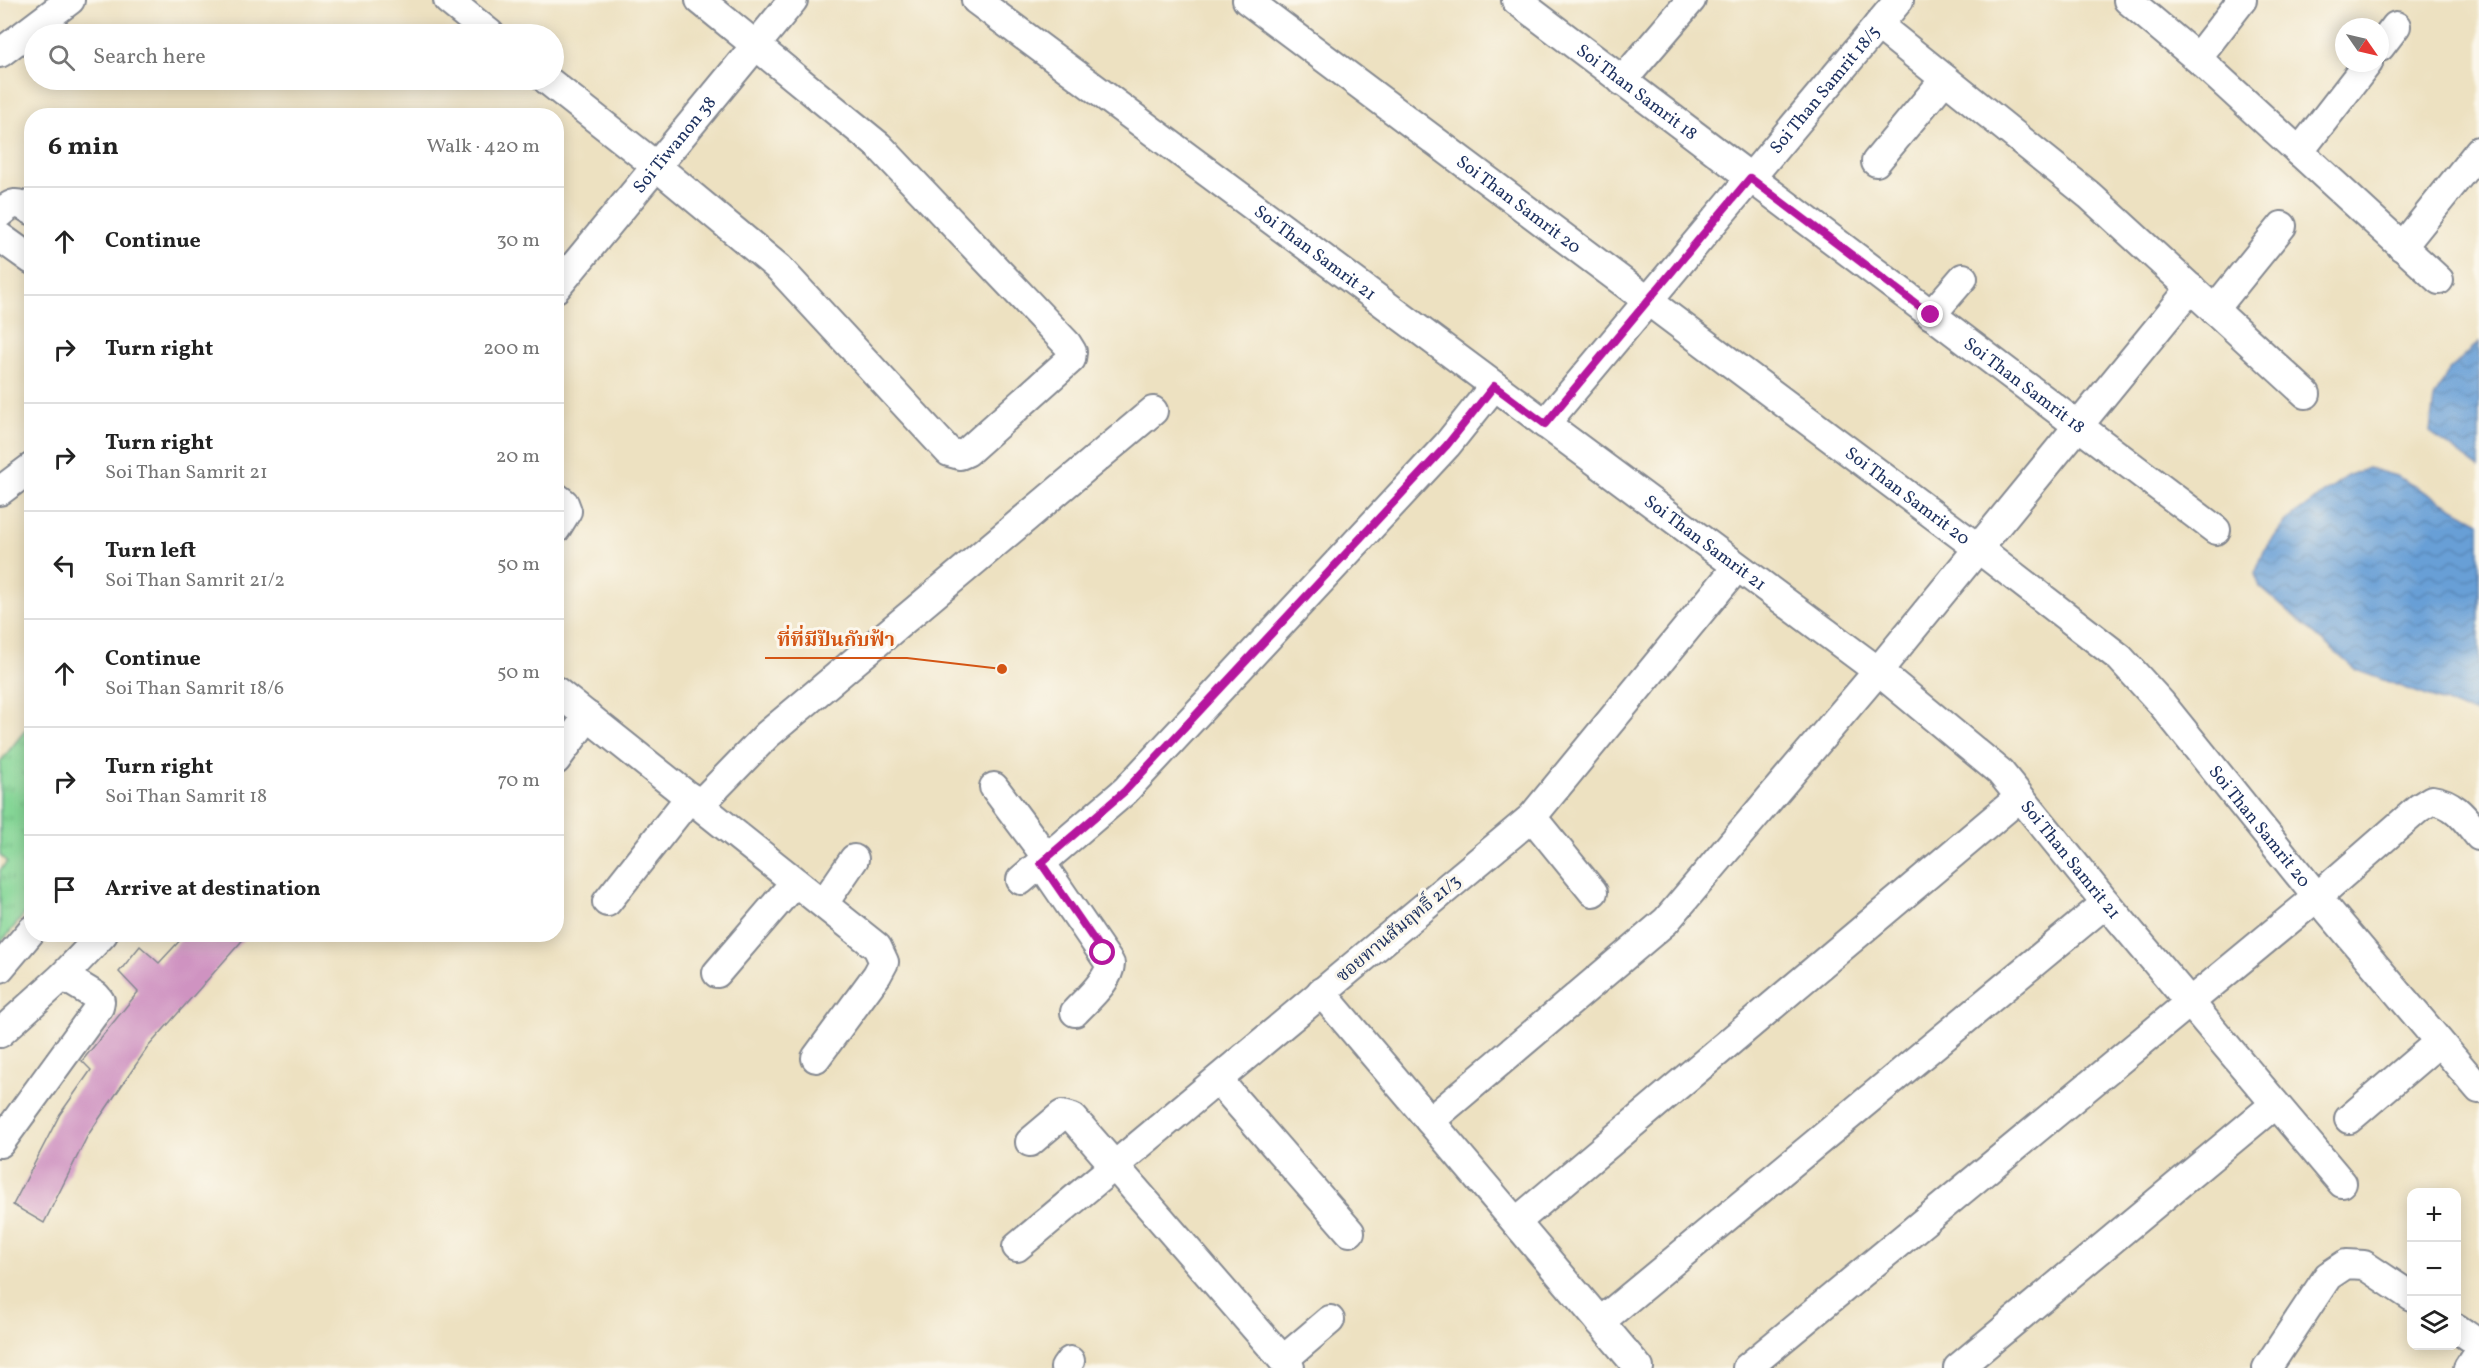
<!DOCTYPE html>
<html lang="en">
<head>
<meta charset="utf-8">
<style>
  body { margin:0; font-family:Vollkorn,"Noto Serif Thai",serif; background:#f2f2f2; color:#222 }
  .controls { position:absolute; right:18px; bottom:18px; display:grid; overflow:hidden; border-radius:12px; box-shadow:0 3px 15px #0003 }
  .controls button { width:54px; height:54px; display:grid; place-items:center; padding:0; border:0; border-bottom:2px solid #e0e0e0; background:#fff; color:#222; font:30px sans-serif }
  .compass { position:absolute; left:2335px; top:18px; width:54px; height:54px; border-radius:50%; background:#fff; box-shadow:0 3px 15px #0003; rotate:124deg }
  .stop { position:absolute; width:18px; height:18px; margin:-14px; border:4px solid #b5179e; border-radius:50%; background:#fff }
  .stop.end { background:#b5179e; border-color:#fff; box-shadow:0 2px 6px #0008 }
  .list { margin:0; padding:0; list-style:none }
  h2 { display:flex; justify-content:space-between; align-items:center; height:78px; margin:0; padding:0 24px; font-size:26px }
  h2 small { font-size:20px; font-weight:400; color:#767676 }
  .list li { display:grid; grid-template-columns:39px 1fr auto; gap:18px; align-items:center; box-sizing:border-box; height:108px; padding:0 24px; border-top:2px solid #e0e0e0 }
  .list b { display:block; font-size:22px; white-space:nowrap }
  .list p { margin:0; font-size:20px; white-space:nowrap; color:#767676 }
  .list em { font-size:20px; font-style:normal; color:#767676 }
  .icon { flex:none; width:33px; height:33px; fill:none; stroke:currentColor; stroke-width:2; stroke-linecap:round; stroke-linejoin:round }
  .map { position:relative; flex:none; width:2479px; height:1368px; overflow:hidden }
  .search { position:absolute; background:#fff; box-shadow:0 3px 15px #0003; left:24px; top:24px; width:540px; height:66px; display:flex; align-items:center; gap:15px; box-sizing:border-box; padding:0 21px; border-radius:33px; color:#767676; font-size:22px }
  .panel { position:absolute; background:#fff; box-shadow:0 3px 15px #0003; left:24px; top:108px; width:540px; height:834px; border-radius:24px }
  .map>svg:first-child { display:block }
  .grass { fill:url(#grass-tufts); stroke:#50837a; stroke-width:1.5 }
  .water { fill:url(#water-waves); stroke:#42679a; stroke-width:1.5 }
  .building { fill:#cf93c1 }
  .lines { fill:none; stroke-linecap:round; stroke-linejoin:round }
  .minor-casing { stroke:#848890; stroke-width:32 }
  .minor { stroke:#fff; stroke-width:28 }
  .route { stroke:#b5179e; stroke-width:8 }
  .labels { text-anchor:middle; stroke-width:6; stroke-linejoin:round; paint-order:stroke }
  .street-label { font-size:18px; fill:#1b2f5e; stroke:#fbf7ec }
  .leader { fill:none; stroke:#d45514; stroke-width:2 }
  .callout-dot { fill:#d45514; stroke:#fbf7ec; stroke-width:2 }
  .callout-label { font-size:20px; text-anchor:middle; font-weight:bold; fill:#d45514; stroke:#fbf7ec; stroke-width:6; stroke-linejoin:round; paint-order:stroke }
</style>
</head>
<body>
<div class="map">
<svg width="2479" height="1368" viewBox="0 0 2479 1368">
  <defs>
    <pattern id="grass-tufts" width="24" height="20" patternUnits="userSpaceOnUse" patternTransform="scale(1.5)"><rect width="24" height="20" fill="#86d797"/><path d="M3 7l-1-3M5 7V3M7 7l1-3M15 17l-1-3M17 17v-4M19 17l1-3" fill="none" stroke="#73b985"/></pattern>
    <pattern id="water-waves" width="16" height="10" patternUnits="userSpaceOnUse" patternTransform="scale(1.5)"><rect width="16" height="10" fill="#689fd6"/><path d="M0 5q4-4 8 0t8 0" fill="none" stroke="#5582b1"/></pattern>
  </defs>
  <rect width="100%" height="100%" fill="#fbf7ec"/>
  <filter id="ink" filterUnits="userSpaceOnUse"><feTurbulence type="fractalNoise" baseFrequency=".0167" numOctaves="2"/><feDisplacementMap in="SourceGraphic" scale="12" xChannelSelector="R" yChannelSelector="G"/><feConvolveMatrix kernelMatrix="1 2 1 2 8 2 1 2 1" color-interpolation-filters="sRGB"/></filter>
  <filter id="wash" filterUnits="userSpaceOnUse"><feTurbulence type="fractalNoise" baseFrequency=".008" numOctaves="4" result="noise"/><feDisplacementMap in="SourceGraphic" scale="24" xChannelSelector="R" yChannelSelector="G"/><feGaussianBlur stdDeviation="1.35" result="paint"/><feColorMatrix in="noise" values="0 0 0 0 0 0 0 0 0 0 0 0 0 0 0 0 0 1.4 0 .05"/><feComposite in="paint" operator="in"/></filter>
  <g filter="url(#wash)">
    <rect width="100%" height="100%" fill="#ede1c1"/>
    <!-- grass -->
    <path class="grass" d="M31,723V906L0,944V870L7,862L0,855V762Z"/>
    <!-- water -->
    <g class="water">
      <path d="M2479,342V468L2430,432L2434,398L2450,369Z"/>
      <path d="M2368,468L2396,476L2479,522V715L2356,670L2260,587L2255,574L2264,551L2286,521L2347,476Z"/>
    </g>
    <g id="blocks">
      <!-- building -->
      <path class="building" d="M186,934H248L148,1047L88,1135L44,1223L13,1205L60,1114L91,1070L82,1061L138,992L119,972L140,946L159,963Z"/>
    </g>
  </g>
  <g filter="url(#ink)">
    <use href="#blocks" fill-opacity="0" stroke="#848890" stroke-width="1.5"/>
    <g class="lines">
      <defs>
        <g id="minor">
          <path d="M448,0L490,34"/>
          <path id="s1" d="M976,0L1878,671L2000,772L2106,903L2342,1183"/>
          <path id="s2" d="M1247,0L1979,549L2120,658L2161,703L2317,897L2479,1089"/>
          <path id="s3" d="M1516,0L2216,530"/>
          <path d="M2128,0L2197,58L2439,280"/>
          <path d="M1878,25L2089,195L2306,394"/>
          <path d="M2380,47L2396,26"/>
          <path d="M0,53L70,0"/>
          <path d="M2197,58L2242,0"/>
          <path d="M547,80L656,166L779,268L949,452L960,455L967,452L1071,359L1072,352L1067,344L879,146L700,0"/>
          <path d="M1622,81L1691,0"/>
          <path d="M2299,152L2368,63"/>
          <path d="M1876,162L1945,79"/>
          <path d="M0,213C13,202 17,201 31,210"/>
          <path d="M0,237L32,260"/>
          <path d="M2402,247L2479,151"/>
          <path id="s4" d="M556,288L793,0"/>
          <path d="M2214,310L2282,226"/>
          <path d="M1931,315L1963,278"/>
          <path id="s5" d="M1545,424L1899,0"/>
          <path d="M0,491L32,467"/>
          <path d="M556,497L564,503L567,511L556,529"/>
          <path d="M556,691L877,947L884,962L877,975L816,1058"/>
          <path d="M556,760L588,716"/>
          <path d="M994,787L1047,858"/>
          <path d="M700,804L767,735L1153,411"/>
          <path d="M1532,817L1593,892"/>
          <path d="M1041,863L1110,964C1109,981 1087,999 1075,1012"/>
          <path d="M1021,880L1125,791L1447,445L1494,386"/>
          <path d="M607,902L690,797"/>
          <path d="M824,903L854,859"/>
          <path d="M0,968L32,930"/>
          <path d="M717,973L795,882"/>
          <path d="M1321,992L1639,1368"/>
          <path d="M0,1033L63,976L103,934"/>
          <path d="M1218,1080L1350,1232"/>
          <path d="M2349,1119L2439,1042"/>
          <path d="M1430,1121L1666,921L1878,671L2191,288"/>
          <path d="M1030,1142L1062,1115L1073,1118L1290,1368"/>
          <path d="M0,1143L99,1007L100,1001L96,996L63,976"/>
          <path d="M1516,1222L2020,797"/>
          <path d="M1017,1247L1532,817L1737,567"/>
          <path d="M1600,1322L2106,903"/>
          <path d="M2456,1328L2479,1344"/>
          <path d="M1283,1360L1330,1320"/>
          <path d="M1065,1368L1070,1361"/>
          <path d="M1747,1368L2317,897L2419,808L2432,800C2455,803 2465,819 2479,836"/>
          <path d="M1958,1368L2275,1104"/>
          <path d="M2267,1368L2328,1276L2346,1264L2364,1265L2412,1297"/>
          <path d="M2468,1368L2479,1351"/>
        </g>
      </defs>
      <!-- minor casing -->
      <use href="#minor" class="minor-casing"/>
      <!-- minor -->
      <use href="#minor" class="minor"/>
    </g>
  </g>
  <g class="lines" filter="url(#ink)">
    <!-- route -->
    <path class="route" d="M1103,953L1041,863L1125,791L1447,445L1494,386L1545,424L1750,178L1931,315"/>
  </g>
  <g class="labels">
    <!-- street labels -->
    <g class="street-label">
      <text dy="6" stroke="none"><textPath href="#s5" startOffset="436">Soi Than Samrit 18/5</textPath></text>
      <text dy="6" stroke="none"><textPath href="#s3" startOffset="152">Soi Than Samrit 18</textPath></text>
      <text dy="6" stroke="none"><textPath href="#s4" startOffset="186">Soi Tiwanon 38</textPath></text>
      <text dy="6" stroke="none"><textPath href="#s2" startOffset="340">Soi Than Samrit 20</textPath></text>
      <text dy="6" stroke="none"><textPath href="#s1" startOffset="423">Soi Than Samrit 21</textPath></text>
      <text dy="6" stroke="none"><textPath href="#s3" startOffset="638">Soi Than Samrit 18</textPath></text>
      <text dy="6" stroke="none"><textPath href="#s2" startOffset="826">Soi Than Samrit 20</textPath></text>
      <text dy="6" stroke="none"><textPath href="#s1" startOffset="909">Soi Than Samrit 21</textPath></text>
      <text dy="6" stroke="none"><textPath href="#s2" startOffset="1312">Soi Than Samrit 20</textPath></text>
      <text dy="6" stroke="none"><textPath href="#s1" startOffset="1395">Soi Than Samrit 21</textPath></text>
      <text transform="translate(1398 928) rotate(-40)" y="6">ซอยทานสัมฤทธิ์ 21/3</text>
    </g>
  </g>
  <!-- callouts -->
  <path class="leader" d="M1002 669L907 658H765"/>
  <circle class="callout-dot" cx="1002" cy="669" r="6"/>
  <g class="callout-label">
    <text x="836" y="646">ที่ที่มีปันกับฟ้า</text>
  </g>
</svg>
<div class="controls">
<button>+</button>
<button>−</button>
<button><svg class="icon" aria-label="layers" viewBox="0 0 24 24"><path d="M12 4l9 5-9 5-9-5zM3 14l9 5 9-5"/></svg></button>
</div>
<svg class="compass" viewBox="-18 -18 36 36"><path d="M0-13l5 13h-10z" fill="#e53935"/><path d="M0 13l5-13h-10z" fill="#767676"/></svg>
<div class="stop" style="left:1103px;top:953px"></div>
<div class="stop end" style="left:1931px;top:315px"></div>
<div class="search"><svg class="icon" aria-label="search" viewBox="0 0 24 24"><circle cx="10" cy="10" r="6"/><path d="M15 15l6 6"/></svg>Search here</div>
<section class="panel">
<h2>6 min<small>Walk · 420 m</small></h2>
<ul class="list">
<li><svg class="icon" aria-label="ahead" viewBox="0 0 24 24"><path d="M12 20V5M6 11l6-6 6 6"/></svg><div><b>Continue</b></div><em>30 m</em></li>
<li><svg class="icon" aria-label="right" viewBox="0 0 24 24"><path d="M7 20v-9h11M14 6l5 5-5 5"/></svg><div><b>Turn right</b></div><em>200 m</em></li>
<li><svg class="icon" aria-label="right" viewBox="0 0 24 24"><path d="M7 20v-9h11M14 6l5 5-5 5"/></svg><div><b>Turn right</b><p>Soi Than Samrit 21</p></div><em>20 m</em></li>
<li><svg class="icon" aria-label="left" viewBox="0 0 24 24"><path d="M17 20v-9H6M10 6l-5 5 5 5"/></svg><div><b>Turn left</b><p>Soi Than Samrit 21/2</p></div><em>50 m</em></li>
<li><svg class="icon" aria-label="ahead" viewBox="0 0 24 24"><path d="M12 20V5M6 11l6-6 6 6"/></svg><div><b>Continue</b><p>Soi Than Samrit 18/6</p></div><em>50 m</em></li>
<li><svg class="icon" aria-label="right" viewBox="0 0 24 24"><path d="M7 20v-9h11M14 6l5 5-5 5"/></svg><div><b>Turn right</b><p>Soi Than Samrit 18</p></div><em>70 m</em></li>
<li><svg class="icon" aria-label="arrive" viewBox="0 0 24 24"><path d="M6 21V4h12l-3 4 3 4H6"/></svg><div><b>Arrive at destination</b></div></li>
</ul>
</section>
</div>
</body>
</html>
